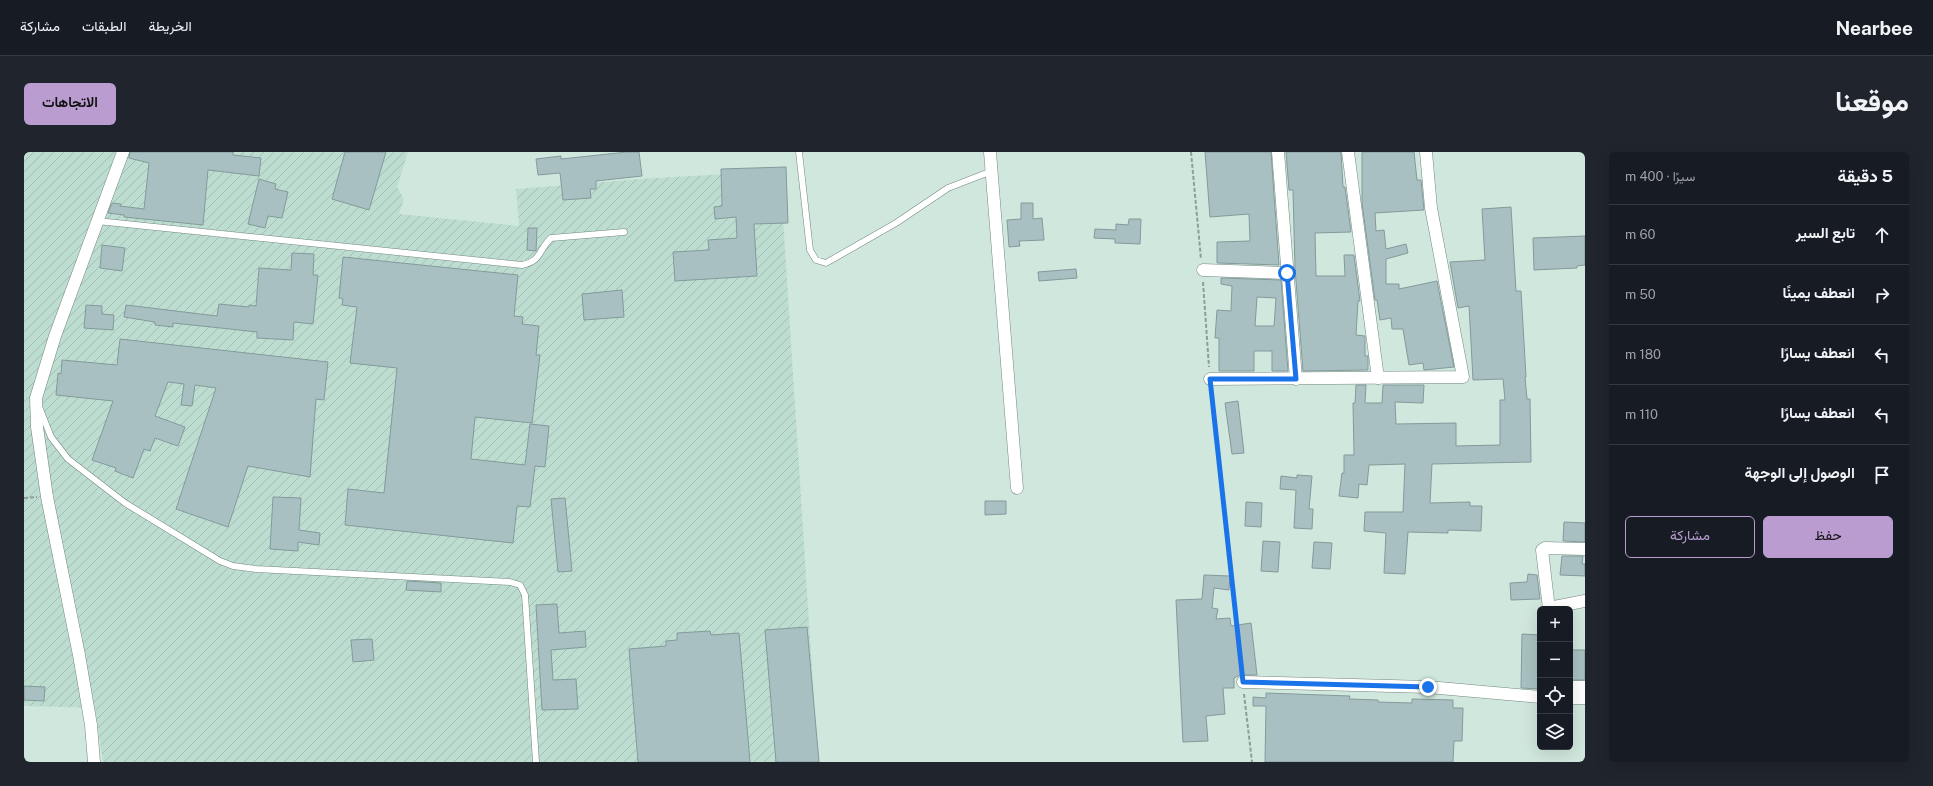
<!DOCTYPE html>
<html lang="ar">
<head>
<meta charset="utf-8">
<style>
  body { margin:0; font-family:"Public Sans",Vazirmatn,sans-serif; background:#20242c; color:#f1f3f6; direction:rtl }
  .controls { position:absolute; right:12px; bottom:12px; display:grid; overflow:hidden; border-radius:6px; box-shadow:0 4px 16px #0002 }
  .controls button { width:36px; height:36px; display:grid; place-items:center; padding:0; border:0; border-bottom:1px solid #363941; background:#171b24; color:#f1f3f6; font:20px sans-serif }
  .stop { position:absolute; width:12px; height:12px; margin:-9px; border:3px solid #1a73e8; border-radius:50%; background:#fff }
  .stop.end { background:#1a73e8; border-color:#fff; box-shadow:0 1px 4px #0008 }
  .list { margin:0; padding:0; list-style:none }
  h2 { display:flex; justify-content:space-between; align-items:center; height:52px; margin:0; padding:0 16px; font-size:17px }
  h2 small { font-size:13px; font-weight:400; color:#9ea1a6 }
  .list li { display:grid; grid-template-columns:26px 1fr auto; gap:12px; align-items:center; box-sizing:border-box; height:60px; padding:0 16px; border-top:1px solid #363941 }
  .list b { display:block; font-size:15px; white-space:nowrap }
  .list em { font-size:13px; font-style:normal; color:#9ea1a6 }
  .actions { display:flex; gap:8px; padding:12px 16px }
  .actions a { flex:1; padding:9px 0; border:1px solid #ba9cd1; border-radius:6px; text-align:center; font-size:14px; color:#ba9cd1 }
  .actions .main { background:#ba9cd1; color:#111 }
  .icon { flex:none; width:22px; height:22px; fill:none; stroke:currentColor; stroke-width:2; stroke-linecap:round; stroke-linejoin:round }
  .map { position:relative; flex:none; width:1561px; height:610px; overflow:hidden; direction:ltr; border-radius:6px }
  header { display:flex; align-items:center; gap:24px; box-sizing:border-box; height:56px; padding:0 20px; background:#171b24; border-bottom:1px solid #363941 }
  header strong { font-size:19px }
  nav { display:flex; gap:22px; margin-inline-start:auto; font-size:14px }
  .intro { display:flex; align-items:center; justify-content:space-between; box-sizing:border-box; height:96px; padding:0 24px }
  h1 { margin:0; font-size:28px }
  .button { padding:10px 18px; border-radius:6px; background:#ba9cd1; color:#111; font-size:14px; font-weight:700 }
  main { display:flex; gap:24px; padding:0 24px }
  aside { flex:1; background:#171b24; border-radius:6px; box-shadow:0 4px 16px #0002 }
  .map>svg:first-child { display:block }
  .industrial { fill:url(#industrial-furrows) }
  .building { fill:#a8c0c1; stroke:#839a9a; fill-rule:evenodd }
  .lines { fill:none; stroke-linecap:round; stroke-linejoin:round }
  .lane-casing { stroke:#73877f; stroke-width:7 }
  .street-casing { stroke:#73877f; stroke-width:13 }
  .path { stroke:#8c9e96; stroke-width:2; stroke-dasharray:4 2; stroke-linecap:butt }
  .lane { stroke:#fff; stroke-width:6 }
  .street { stroke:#fff; stroke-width:12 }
  .route { stroke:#1a73e8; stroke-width:5 }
</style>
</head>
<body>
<header>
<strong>Nearbee</strong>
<nav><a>الخريطة</a><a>الطبقات</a><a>مشاركة</a></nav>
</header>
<div class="intro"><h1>موقعنا</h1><a class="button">الاتجاهات</a></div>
<main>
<aside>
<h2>5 دقيقة<small>سيرًا · 400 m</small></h2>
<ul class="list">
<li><svg class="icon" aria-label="ahead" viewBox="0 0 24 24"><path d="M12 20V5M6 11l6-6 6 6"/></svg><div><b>تابع السير</b></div><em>60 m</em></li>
<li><svg class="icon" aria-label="right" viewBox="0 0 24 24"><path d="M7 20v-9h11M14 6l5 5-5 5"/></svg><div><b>انعطف يمينًا</b></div><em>50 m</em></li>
<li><svg class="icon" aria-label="left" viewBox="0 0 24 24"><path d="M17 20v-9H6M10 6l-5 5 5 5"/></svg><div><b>انعطف يسارًا</b></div><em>180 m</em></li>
<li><svg class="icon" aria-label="left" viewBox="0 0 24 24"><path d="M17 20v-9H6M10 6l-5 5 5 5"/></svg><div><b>انعطف يسارًا</b></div><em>110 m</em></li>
<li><svg class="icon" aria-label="arrive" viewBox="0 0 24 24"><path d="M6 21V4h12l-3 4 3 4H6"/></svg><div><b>الوصول إلى الوجهة</b></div></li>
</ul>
<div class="actions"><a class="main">حفظ</a><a>مشاركة</a></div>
</aside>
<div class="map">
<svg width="1561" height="610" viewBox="0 0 1561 610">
  <defs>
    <pattern id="industrial-furrows" width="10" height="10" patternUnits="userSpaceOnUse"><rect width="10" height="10" fill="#beddd1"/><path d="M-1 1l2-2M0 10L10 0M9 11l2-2" fill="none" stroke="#a2bdb3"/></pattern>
  </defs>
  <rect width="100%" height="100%" fill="#d0e7dd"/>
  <!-- industrial -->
  <path class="industrial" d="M0,0H384L373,35L380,47L375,62L495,74L492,37L631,26L756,19L794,610H79L71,556L0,554Z"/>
  <!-- building -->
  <g class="building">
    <path d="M106,0H209V3L237,6L235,24L184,18L179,73L100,65V63L84,61L88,51L97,52L96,54L120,57L125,11L105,6Z"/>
    <path d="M321,0H362L345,58L308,47Z"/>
    <path d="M603,0H615L618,24L572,29V37H566L567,46L539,48L536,21L514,23L512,7L537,4V7Z"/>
    <path d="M1181,0H1247L1255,113L1193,111V90L1226,89L1225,62L1186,65Z"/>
    <path d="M1262,0H1317L1319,35H1321L1327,80L1291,81L1292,124H1321L1320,103H1330L1336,149H1334L1332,183L1341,184V204H1344V218L1279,219L1271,116L1269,38H1265Z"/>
    <path d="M1338,0H1390L1393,28H1397L1400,58L1351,61L1352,79L1360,78L1362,97L1382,92L1384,101L1362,107V132H1375V137L1413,129L1430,215L1400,218L1399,211L1385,213L1379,177H1368L1367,166L1356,168L1353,148H1351L1338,51Z"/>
    <path d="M762,15L764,71L730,72L733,124L651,129L649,100L685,98L684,88L713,86L712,65L691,67L690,55L698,54L697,17Z"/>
    <path d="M235,27L252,32L251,37L264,40L258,66L244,64L241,76L224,72Z"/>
    <path d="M997,51H1009V67L1018,66L1020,88L995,89L996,94L985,95L983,68L997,67Z"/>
    <path d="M1487,55L1492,139H1497L1502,225H1501L1503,247H1506L1507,310L1408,312L1406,351L1446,350V354H1458L1457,379L1424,378V381L1384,380L1381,422L1360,421L1362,381L1340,379L1341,360H1379L1381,312L1345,313L1343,333L1335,332L1334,346L1315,344L1318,321H1320V303H1330L1329,251H1331L1332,233H1342L1341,251H1358L1359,233H1400L1399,251L1371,250L1372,272L1432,271V294L1476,293V248H1481L1479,227L1449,228L1445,154L1434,156L1426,110L1461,108L1458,57Z"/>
    <path d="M1105,67H1117L1116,92L1091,91V87L1070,86L1071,77L1092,78V72L1104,73Z"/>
    <path d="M504,76H513L512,99L503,98Z"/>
    <path d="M1561,84V113L1553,114V116L1510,118L1509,86Z"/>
    <path d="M78,93L101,96L98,119L76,116Z"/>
    <path d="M268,101L290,102L289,123H294L289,172L270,170L269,188L233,186V180L206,177L149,171V175L131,173V170L100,165L102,153L193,164L195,152L225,155V153L232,154L235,116L267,118Z"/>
    <path d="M319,105L494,123L490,164L499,165L498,172L515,174L512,203H516L508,271L451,265L447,307L501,313L506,272L525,274L521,315L511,314L506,355L493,354L489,391L321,373L324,337L360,341L373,216L326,211L333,155L318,153L319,147L315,146Z"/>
    <path d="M1052,117L1053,126L1015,129L1014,120Z"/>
    <path d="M1197,126L1257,128L1264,219H1248V199H1230V219H1195V186H1191L1193,158L1207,159L1208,134L1197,132ZM1233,145L1252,146L1250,174H1231Z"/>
    <path d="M598,138L600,165L560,168L558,142Z"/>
    <path d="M62,153L78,154V162L90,163L89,178L60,176Z"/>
    <path d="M96,187L304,210L300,248L292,247L286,325L224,314L204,375L152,357L192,236L171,233L168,254L157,253L160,232L144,230L131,264L161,275L154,294L131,286L126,299L120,297L109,326L91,319L92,316L68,308L89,249L32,243L34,221L37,222L38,208L93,213Z"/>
    <path d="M1214,249L1220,301L1208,302L1201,251Z"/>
    <path d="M1273,323L1288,324L1285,357H1289L1288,377L1270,376L1272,338L1256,337L1257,324L1273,326Z"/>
    <path d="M249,345L277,346L275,378L296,381L295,393L274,390V399L246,397Z"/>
    <path d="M541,346L548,419L534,420L527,347Z"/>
    <path d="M961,349H982V362L961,363Z"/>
    <path d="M1222,350L1238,351L1237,375L1221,374Z"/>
    <path d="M1540,370L1561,371V390L1539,389Z"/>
    <path d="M1239,389L1256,390L1254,420L1237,419Z"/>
    <path d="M1290,390L1308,391L1306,417L1288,416Z"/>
    <path d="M1538,404H1559L1558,412H1561V424L1536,423Z"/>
    <path d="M1504,422L1513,423L1516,447L1487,448L1486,431L1503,430Z"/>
    <path d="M1180,423L1206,424L1205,438L1190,436L1188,456L1194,457L1192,467L1206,466L1207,474L1227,471L1233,523H1216L1210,526V536H1199L1201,562L1182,564L1184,589L1159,590L1152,448L1178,447Z"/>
    <path d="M383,429L417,431V440L382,438Z"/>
    <path d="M533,452L535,481L561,479L562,495L527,498L529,528L552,527L554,557L518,558L512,453Z"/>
    <path d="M783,475L795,610H752L741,478Z"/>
    <path d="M686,479L687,483L715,481L726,610H614L605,497L642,494V489L653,488V481Z"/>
    <path d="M1498,482L1516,483V537L1497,536Z"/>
    <path d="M348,487L350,508L329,510L327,488Z"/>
    <rect x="1546" y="498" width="15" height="30"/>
    <path d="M0,534L21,535L20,549L0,548Z"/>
    <path d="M1242,541L1326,544L1325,547L1354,548V550L1388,551V547L1429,548V556H1439L1438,589H1430L1429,610H1241L1242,554H1229V545L1242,546Z"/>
  </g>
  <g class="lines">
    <defs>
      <g id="lane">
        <path d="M775,0L786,98L792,108L802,111L872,71L924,36L968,19"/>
        <path d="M73,69L498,113C518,109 514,98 527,86L600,80"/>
        <path d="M16,257L27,285L44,307L101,351L196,409L209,414L232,417L486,430L496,433L501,443L512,610"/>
      </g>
      <g id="street">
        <path d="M966,0L993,336"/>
        <path d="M1254,0L1272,227"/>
        <path d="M1324,0L1354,226"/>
        <path d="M1179,118L1263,121"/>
        <path d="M1186,227L1439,225L1407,56L1402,0"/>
        <path d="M1525,456L1561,449"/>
        <path d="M1525,457L1518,398L1521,396L1561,397"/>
        <path d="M1219,530L1404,535L1516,545"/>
        <path d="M1546,535H1561"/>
        <path d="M1546,546H1561"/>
        <path d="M70,610L67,573L55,503L23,345L13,275L12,246L31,184L99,0"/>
      </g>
    </defs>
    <!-- lane casing -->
    <use href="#lane" class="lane-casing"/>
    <!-- street casing -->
    <use href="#street" class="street-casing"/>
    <!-- path -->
    <g class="path">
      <path d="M1167,0L1177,107"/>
      <path d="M1179,130L1185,215"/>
      <path d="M1187,237L1218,519"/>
      <path d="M0,346L13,345"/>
      <path d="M1220,542L1228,610"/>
    </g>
    <!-- lane -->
    <use href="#lane" class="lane"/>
    <!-- street -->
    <use href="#street" class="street"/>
  </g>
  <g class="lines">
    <!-- route -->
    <path class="route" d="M1263,121L1272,227H1186L1219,530L1404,535"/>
  </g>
</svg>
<div class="controls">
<button>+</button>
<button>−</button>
<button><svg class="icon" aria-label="locate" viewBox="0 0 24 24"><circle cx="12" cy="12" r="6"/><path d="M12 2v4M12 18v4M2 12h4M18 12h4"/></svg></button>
<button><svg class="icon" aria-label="layers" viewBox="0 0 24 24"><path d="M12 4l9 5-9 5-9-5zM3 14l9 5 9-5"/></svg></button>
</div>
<div class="stop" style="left:1263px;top:121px"></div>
<div class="stop end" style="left:1404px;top:535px"></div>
</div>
</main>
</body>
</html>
